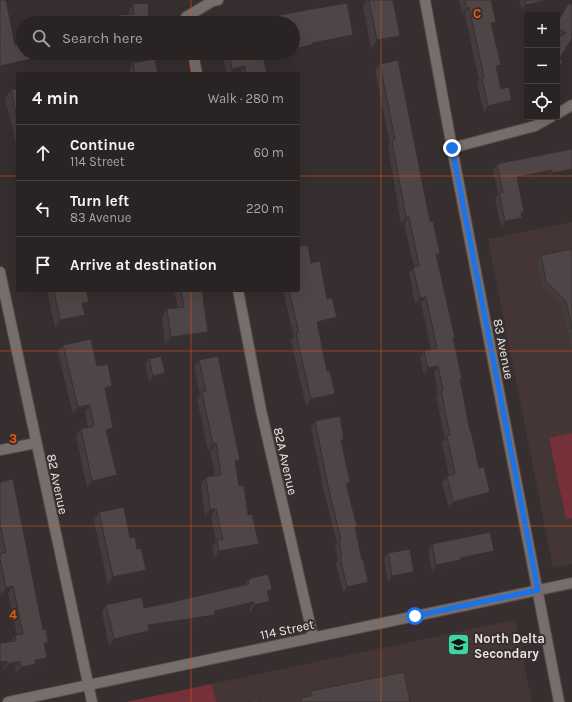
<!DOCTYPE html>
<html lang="en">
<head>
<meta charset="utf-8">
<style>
  body { margin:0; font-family:Karla,sans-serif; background:#312b2b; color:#f1f3f6 }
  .controls { position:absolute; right:12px; top:12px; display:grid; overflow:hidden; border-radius:4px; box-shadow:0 4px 16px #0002 }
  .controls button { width:36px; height:36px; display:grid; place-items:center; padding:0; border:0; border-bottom:1px solid #454041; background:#292323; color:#f1f3f6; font:20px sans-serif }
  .stop { position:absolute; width:12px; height:12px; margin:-9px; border:3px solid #1a73e8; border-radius:50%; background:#fff }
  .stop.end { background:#1a73e8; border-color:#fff; box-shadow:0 1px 4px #0008 }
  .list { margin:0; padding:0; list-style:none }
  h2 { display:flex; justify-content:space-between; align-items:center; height:52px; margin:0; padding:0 16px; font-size:17px }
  h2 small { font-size:13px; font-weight:400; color:#a5a4a6 }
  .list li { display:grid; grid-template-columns:26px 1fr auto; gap:12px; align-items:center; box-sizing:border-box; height:56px; padding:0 16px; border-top:1px solid #454041 }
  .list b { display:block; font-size:15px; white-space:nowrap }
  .list p { margin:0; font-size:13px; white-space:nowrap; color:#a5a4a6 }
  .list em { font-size:13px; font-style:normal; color:#a5a4a6 }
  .icon { flex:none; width:22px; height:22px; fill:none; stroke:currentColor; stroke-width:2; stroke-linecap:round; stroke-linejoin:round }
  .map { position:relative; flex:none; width:572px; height:702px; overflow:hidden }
  .search { position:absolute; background:#292323; box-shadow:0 4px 16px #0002; left:16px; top:16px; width:284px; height:44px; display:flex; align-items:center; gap:10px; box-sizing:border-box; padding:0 14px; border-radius:22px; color:#a5a4a6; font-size:15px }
  .panel { position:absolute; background:#292323; box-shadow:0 4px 16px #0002; left:16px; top:72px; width:284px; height:220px; border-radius:4px }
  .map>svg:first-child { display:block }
  .built { fill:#453636 }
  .green { fill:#763037 }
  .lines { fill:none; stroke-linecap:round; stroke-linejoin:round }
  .street-casing { stroke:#544c4c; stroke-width:12 }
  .street { stroke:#776d6d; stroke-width:10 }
  .wall { fill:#443b3c }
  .shaded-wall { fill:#373031 }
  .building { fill:#4f4546; stroke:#373031 }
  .route { stroke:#1a73e8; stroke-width:5 }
  .grid { fill:none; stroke:#e8590c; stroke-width:1; stroke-opacity:0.55 }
  .labels { text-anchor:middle; stroke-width:4; stroke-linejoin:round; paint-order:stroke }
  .street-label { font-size:13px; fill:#eae4e4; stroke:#372f2f }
  .poi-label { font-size:13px; font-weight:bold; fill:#eae4e4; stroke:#372f2f; text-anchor:start }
  .grid-label { font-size:13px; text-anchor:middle; font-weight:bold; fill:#e8590c; stroke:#372f2f; stroke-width:4; stroke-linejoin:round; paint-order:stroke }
</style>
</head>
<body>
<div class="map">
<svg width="572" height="702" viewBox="0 0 572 702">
  <rect width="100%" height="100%" fill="#372f2f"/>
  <!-- built -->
  <g class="built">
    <path d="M572,222V564L553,568L488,239Z"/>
    <path d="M515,620L532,702H126Z"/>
  </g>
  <!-- green -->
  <g class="green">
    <path d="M572,433V518L566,519L549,438Z"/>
    <path d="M212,684L216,702H126Z"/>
  </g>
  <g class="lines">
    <defs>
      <g id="street">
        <path d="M425,0L452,148L559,702"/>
        <path d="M187,23L186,17L213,1L218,0"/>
        <path d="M193,53L197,74"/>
        <path d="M557,114L572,105"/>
        <path d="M452,148L535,126L551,117"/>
        <path d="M0,272L92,702"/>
        <path d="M238,290L261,410L313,637"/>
        <path d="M0,450L36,443"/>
        <path d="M8,702L572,583"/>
      </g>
    </defs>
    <!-- street casing -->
    <use href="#street" class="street-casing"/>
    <!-- street -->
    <use href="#street" class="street"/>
  </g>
  <!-- wall -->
  <g class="wall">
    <path d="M367,0H393L394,44L371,49L363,6Z"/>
    <path d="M459,0H491L492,27L497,70L501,89L508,107L484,112L477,84L479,81L465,14H462Z"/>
    <path d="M519,0H549L545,6L522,10Z"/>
    <path d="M347,3L353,35L348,42L309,49L307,52L285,57L283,60L264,63L267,74H240V73L236,74H227L222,53H293V23H258L262,18Z"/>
    <path d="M133,4L149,23H114V21L118,15L129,14V10Z"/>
    <path d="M568,4H572L560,58L563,63L559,69L557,70V38L558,37L557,36V22Z"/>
    <path d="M133,63L158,74H130L129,69Z"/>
    <path d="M380,64L440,253L437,257L462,379L460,382L470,431L486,499L449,508L442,483L447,476H449L442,443L445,439L436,396L438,394L434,373L424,375L420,357L424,351L431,350L421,303L415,304L409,273L414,267L404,223L401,224L388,147L390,144L375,70Z"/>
    <path d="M527,66V75L524,70Z"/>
    <path d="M18,89V161H17L15,151L17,148L5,98L11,90Z"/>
    <path d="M572,149L548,178V176L518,182L524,212L522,215V218L518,223L501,227L495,199L498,194L493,170L497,164Z"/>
    <path d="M301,246L311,263L332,324L318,327L330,401L306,406L291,340L294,337L283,291L279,292V290H298Z"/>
    <path d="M572,249V354L562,307L542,287L537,261L541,255Z"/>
    <path d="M47,290H86L83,309L85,315L80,322L55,327Z"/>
    <path d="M174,290H202L208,332L203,339L165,344L162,317L167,309L178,308Z"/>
    <path d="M63,345L97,366L112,386L108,393H106L113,428L108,435H107L112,482L87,487L76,436L81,429L88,427L85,412L73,414L58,352Z"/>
    <path d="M149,359L165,373L161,379L149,382L145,364Z"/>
    <path d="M199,360L236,466L239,486L254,551L214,558L212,548L216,541L211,516L205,517L201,484L206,477L215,475L210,451H208L197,399L200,395L194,367Z"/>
    <path d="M315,421L342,444L350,482L347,486L357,527L355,529L364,588L343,592L336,563L338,560L335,546L337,543L324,492L311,427Z"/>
    <path d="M0,482L45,647L47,658L42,665L34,666L31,671L16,674L15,668L3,671V668H0V643L10,642L15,635H17L8,593L1,595L0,590Z"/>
    <path d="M99,512L130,538L137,549L141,577L108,585L94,520Z"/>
    <path d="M432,544L490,557L457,564L456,566L432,571L428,550Z"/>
    <path d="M388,553L414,572L410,578L388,582L384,559Z"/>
    <path d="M248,579L272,589L268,595L265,608L250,612L249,609L213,617L210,622L149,631L144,638L109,646L102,612L106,605L144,608L168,603L244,585Z"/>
    <path d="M310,691L410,702H297L300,698L306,697Z"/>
  </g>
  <!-- shaded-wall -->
  <g class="shaded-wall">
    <path d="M549,0L545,6L522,10L526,5Z"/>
    <path d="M469,7L465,14H462L467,8Z"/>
    <path d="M496,22L491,28V23Z"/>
    <path d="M353,35L348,42L309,49L307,52L285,57L283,60L258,65L263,57L286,53H293V49L312,43Z"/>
    <path d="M400,36L394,44L371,49L377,40Z"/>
    <path d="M31,59L26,66L0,72V66Z"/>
    <path d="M563,63L559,69L557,70V66Z"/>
    <path d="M501,65L496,71V66Z"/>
    <path d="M245,66L240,73L236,74H229L232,69Z"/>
    <path d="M512,100L508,107L484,112L488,106Z"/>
    <path d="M572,169V174L548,178L552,173Z"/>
    <path d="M552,170L548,176L513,183L517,177Z"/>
    <path d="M406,217H409L404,223L401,224Z"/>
    <path d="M522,218L518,223L501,227L505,221Z"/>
    <path d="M280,290H284L283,291L279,292Z"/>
    <path d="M426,297L421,303L415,304L420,298Z"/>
    <path d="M89,302L84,309L82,303Z"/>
    <path d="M85,315L80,322L55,327L60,320Z"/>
    <path d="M337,317L332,324L312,328L317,322Z"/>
    <path d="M208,332L203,339L165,344L171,337Z"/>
    <path d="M438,366L434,373L424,375L428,368Z"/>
    <path d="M165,373L161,379L149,382L153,376Z"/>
    <path d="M112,386L108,393L100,395L105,388Z"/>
    <path d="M335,394L330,401L306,406L311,399Z"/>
    <path d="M90,405L85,412L73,414L78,407Z"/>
    <path d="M113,428L108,435L101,437L106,430Z"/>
    <path d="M216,443L210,451H208L213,444Z"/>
    <path d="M240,460L235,468V461Z"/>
    <path d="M117,475L112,482L87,487L92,481Z"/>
    <path d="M490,492L486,499L449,508L453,502Z"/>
    <path d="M210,509H216L211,516L205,517Z"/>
    <path d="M259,544L254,551L214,558L219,551Z"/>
    <path d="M494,551L490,557L457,564L456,566L432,571L436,565L460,558Z"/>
    <path d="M146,570L141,577L108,585L113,577Z"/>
    <path d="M414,572L410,578L388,582L392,576Z"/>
    <path d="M368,582L364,588L343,592L347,587Z"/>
    <path d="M13,586L8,593L1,595L6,588Z"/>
    <path d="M272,589L267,596V591Z"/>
    <path d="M270,601L265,608L250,612L255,605Z"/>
    <path d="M254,602L249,609L213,617L210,622L149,631L144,638L109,646L114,639L148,625L214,611Z"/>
    <path d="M48,642L44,649V643Z"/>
    <path d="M47,658L42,665L34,666L31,671L16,674L21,667L35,660Z"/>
    <path d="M8,661L3,668H0V662Z"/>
    <path d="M20,661L15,668L3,671L8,664Z"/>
  </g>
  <!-- building -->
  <g class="building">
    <path d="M0,0H6L15,45L23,44V53H30L31,59L0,66Z"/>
    <path d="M369,0H393L400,36L377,40Z"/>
    <path d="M465,0H491L496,22L491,23L501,65L496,66L501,89L509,87L512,100L488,106L482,78L484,77L469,7L467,8Z"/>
    <path d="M525,0H549L526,5Z"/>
    <path d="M148,3L149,23H119L118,15L134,14L133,4Z"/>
    <path d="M347,3L353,35L312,43V45L293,49V23H263L262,18Z"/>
    <path d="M568,4H572V38L560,58L563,63L557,66V38L566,33L557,28V23Z"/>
    <path d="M229,53H286L263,57L267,74H246L245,66L232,69Z"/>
    <path d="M155,59L158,74H135L133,63Z"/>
    <path d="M398,60L430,221H433L440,253L436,254L455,338H453L462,379H460L470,431H471L479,468L484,467L490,492L453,502L447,476L455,474L447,436L450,435L441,390L443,389L438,366L428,368L424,351L437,348L426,297L420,298L413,267L419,266L409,217H406L392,141L395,140L380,64Z"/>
    <path d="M18,89V123L11,90Z"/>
    <path d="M572,149V169L552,173V170L517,177L524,212H521L522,218L505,221L499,193L503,192L497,164Z"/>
    <path d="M298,230L301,246L308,245L311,263L320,261L327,299L332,298L337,317L317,322L327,371H330L335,394L311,399L296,333H299L289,290H298Z"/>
    <path d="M572,249V329L566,301L546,281L541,255Z"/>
    <path d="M54,290H86L89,302L82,303L85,315L60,320Z"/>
    <path d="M181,290H202L208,332L171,337L167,309L184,307Z"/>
    <path d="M91,339L97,366L108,364L112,386L105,388L113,428L106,430L117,475L92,481L81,429L94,426L90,405L78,407L63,345Z"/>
    <path d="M161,356L165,373L153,376L149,359Z"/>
    <path d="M218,356L240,460L235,461L239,486L244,485L248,515L252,514L259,544L219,551L217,540L223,539L216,509H210L206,477L221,475L216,443L213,444L202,392L206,391L199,360Z"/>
    <path d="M340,416L344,440H341L350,482L346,483L357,527H355L362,560L363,559L368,582L347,587L340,557H342L339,540H341L328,486L315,421Z"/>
    <path d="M13,479L43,630L46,629L48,642L44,643L47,658L35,660L36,664L21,667L20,661L8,664V661L0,662V643L16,641L15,635L23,634L13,586L6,588L0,558V554L6,552L0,524V482Z"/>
    <path d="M124,507L130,538L135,537L137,549L141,548L146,570L113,577L99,512Z"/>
    <path d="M490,532L494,551L460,558V560L436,565L432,544Z"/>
    <path d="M410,549L414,572L392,576L388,553Z"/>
    <path d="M268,574L272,589L267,591L270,601L255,605L254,602L214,611L215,615L148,625L149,631L114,639L106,605L142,597L144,608L168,603L249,584L248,579Z"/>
    <path d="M404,672L410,702H301L300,698L311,696L310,691Z"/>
    <path d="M258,699L259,702H247Z"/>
  </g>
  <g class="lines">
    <!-- route -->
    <path class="route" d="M415,616L538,590L452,148"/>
  </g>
  <!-- grid -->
  <path class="grid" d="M191,0V23M381,0V702M191,53V74M0,176H18M298,176H572M191,290V702M0,351H572M0,526H572"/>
  <!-- icons -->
  <defs>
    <symbol id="school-square" viewBox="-11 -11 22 22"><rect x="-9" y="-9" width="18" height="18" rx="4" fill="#3ed4a3" stroke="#372f2f"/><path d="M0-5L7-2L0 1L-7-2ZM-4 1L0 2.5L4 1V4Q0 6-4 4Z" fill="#111"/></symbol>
  </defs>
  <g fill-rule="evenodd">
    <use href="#school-square" x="446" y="632" width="25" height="25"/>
  </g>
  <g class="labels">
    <!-- street labels -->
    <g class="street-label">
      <text transform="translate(504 349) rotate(79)" y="5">83 Avenue</text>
      <text transform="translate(286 461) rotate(77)" y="5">82A Avenue</text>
      <text transform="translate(58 484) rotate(78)" y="5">82 Avenue</text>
      <text transform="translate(287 629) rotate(-12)" y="5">114 Street</text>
    </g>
    <!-- poi labels -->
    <g class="poi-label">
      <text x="474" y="643">North Delta<tspan x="474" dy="15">Secondary</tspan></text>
    </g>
  </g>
  <g class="grid-label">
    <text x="477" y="18">C</text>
    <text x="13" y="443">3</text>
    <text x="13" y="619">4</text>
  </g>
</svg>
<div class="controls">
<button>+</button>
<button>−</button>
<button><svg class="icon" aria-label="locate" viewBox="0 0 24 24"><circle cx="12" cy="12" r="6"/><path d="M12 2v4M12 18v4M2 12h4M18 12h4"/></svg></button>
</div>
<div class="stop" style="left:415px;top:616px"></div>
<div class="stop end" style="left:452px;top:148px"></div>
<div class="search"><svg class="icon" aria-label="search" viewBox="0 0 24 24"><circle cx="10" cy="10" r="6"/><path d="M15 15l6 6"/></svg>Search here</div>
<section class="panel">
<h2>4 min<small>Walk · 280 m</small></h2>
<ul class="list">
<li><svg class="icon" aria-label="ahead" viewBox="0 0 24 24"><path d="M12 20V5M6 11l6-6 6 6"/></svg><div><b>Continue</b><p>114 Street</p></div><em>60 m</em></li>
<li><svg class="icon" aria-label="left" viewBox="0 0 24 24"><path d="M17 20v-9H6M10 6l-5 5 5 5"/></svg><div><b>Turn left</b><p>83 Avenue</p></div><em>220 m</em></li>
<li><svg class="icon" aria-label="arrive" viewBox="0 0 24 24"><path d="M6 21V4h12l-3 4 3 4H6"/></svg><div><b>Arrive at destination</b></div></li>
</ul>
</section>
</div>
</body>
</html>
